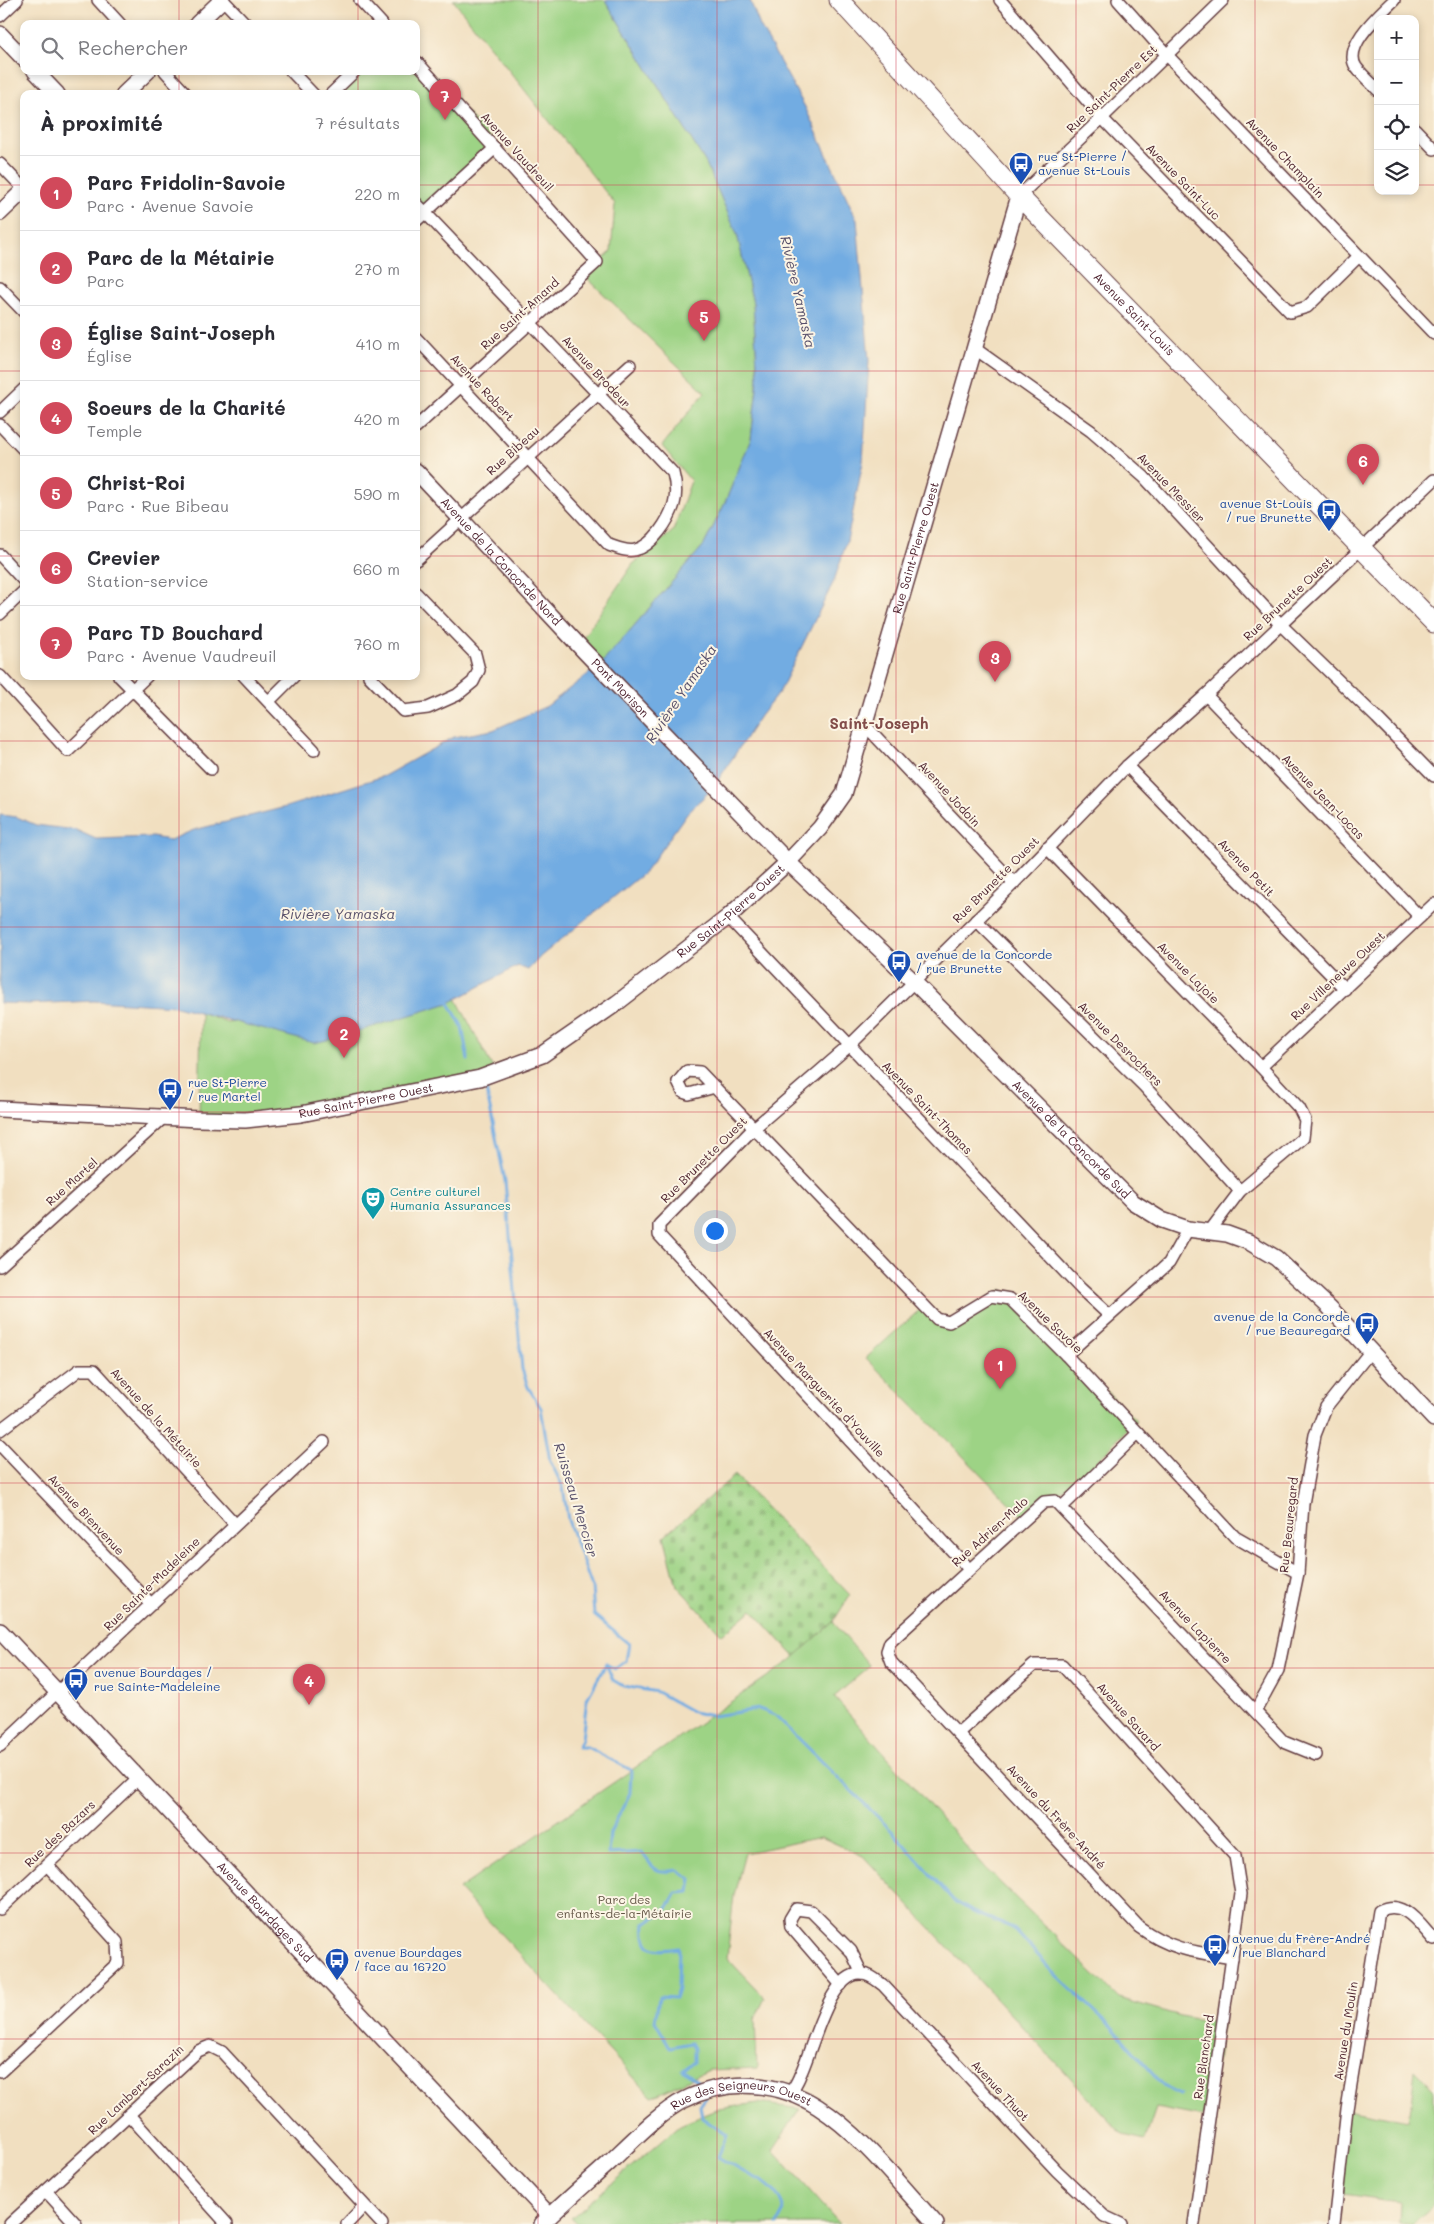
<!DOCTYPE html>
<html lang="fr">
<head>
<meta charset="utf-8">
<style>
  body { margin:0; font-family:Mali,sans-serif; background:#f7f7f7; color:#2b2b33 }
  .controls { position:absolute; right:15px; top:15px; display:grid; overflow:hidden; border-radius:10px; box-shadow:0 2px 8px #0003 }
  .controls button { width:45px; height:45px; display:grid; place-items:center; padding:0; border:0; border-bottom:1px solid #e1e1e2; background:#fff; color:#2b2b33; font:25px sans-serif }
  .you { position:absolute; left:714px; top:1230px; width:18px; height:18px; margin:-12px; border:4px solid #fff; border-radius:50%; background:#1a73e8; box-shadow:0 0 0 8px #1a73e833 }
  .badge { display:grid; place-items:center; width:32px; height:32px; border-radius:50%; background:#d1495b; color:#fff; font-size:16px; font-weight:700 }
  .pin { position:absolute; translate:-50% -41px; filter:drop-shadow(0 1px 2px #0008) }
  .pin::after { content:''; position:absolute; top:26px; width:18px; height:15px; background:inherit; clip-path:polygon(0 0,100% 0,50% 100%) }
  .list { margin:0; padding:0; list-style:none }
  h2 { display:flex; justify-content:space-between; align-items:center; height:65px; margin:0; padding:0 20px; font-size:21px }
  h2 small { font-size:16px; font-weight:400; color:#7c7c81 }
  .list li { display:grid; grid-template-columns:32px 1fr auto; gap:15px; align-items:center; box-sizing:border-box; height:75px; padding:0 20px; border-top:1px solid #e1e1e2 }
  .list b { display:block; font-size:19px; white-space:nowrap }
  .list p { margin:0; font-size:16px; white-space:nowrap; color:#7c7c81 }
  .list em { font-size:16px; font-style:normal; color:#7c7c81 }
  .icon { flex:none; width:28px; height:28px; fill:none; stroke:currentColor; stroke-width:2; stroke-linecap:round; stroke-linejoin:round }
  .map { position:relative; flex:none; width:1434px; height:2224px; overflow:hidden }
  .search { position:absolute; background:#fff; box-shadow:0 2px 8px #0003; left:20px; top:20px; width:400px; height:55px; display:flex; align-items:center; gap:12px; box-sizing:border-box; padding:0 18px; border-radius:10px; color:#7c7c81; font-size:19px }
  .panel { position:absolute; background:#fff; box-shadow:0 2px 8px #0003; left:20px; top:90px; width:400px; height:590px; border-radius:10px }
  .map>svg:first-child { display:block }
  .cemetery { fill:url(#cemetery-stones); stroke:#747958 }
  .park { fill:#9dd385; stroke:#747958 }
  .water { fill:#72ace2; stroke:#5e6686 }
  .lines { fill:none; stroke-linecap:round; stroke-linejoin:round }
  .stream { stroke:#72ace2; stroke-width:3 }
  .minor-casing { stroke:#633c41; stroke-width:14 }
  .tertiary-casing { stroke:#633c41; stroke-width:18 }
  .primary-casing { stroke:#633c41; stroke-width:21 }
  .minor { stroke:#fff; stroke-width:11 }
  .tertiary { stroke:#fff; stroke-width:15 }
  .primary { stroke:#fff; stroke-width:19 }
  .grid { fill:none; stroke:#d1495b; stroke-width:1; stroke-opacity:0.55 }
  .labels { text-anchor:middle; stroke-width:4; stroke-linejoin:round; paint-order:stroke }
  .street-label { font-size:12px; fill:#4a1f2b; stroke:#fcf5e5 }
  .transit-label { font-size:12px; fill:#164399; stroke:#fcf5e5; text-anchor:start }
  .culture-label { font-size:12px; fill:#0d838f; stroke:#fcf5e5; text-anchor:start }
  .park-label { font-size:12px; fill:#635546; stroke:#fcf5e5 }
  .water-label { font-size:14px; font-style:italic; fill:#58506b; stroke:#fcf5e5 }
  .quarter-label { font-size:15px; font-weight:bold; fill:#824c49; stroke:#fcf5e5 }
</style>
</head>
<body>
<div class="map">
<svg width="1434" height="2224" viewBox="0 0 1434 2224">
  <defs>
    <pattern id="cemetery-stones" width="16" height="16" patternUnits="userSpaceOnUse" patternTransform="scale(1.25)"><rect width="16" height="16" fill="#9dd385"/><path d="M2 7V4a2 2 0 0 1 4 0v3zM10 15v-3a2 2 0 0 1 4 0v3z" fill="#89b573"/></pattern>
  </defs>
  <rect width="100%" height="100%" fill="#fcf5e5"/>
  <filter id="ink" filterUnits="userSpaceOnUse"><feTurbulence type="fractalNoise" baseFrequency=".02" numOctaves="2"/><feDisplacementMap in="SourceGraphic" scale="10" xChannelSelector="R" yChannelSelector="G"/><feConvolveMatrix kernelMatrix="1 2 1 2 8 2 1 2 1" color-interpolation-filters="sRGB"/></filter>
  <filter id="wash" filterUnits="userSpaceOnUse"><feTurbulence type="fractalNoise" baseFrequency=".0096" numOctaves="4" result="noise"/><feDisplacementMap in="SourceGraphic" scale="20" xChannelSelector="R" yChannelSelector="G"/><feGaussianBlur stdDeviation="1.12" result="paint"/><feColorMatrix in="noise" values="0 0 0 0 0 0 0 0 0 0 0 0 0 0 0 0 0 1.4 0 .05"/><feComposite in="paint" operator="in"/></filter>
  <g filter="url(#wash)">
    <rect width="100%" height="100%" fill="#f1dfc0"/>
    <!-- cemetery -->
    <path class="cemetery" d="M735,1475L850,1595L833,1622L795,1657L752,1610L722,1635L677,1586L664,1536Z"/>
    <!-- park -->
    <g class="park">
      <path d="M453,0H605L706,163L737,234L753,303L758,379L751,439L724,505L704,545L601,664L580,642L633,564L673,531L691,481L662,446L705,392L585,276L611,252L615,204Z"/>
      <path d="M416,60L499,146L428,212L416,199V94H327L350,71H416Z"/>
      <path d="M456,998L495,1072L354,1104L199,1119L201,1012L227,1022Z"/>
      <path d="M1002,1289L1136,1420L1084,1475L1023,1517L866,1358L925,1305L949,1330Z"/>
      <path d="M833,1622L870,1666L834,1697L985,1868L1119,1998L1180,2016L1222,2024L1209,2118L1156,2108L1145,2140L1123,2135L863,1856L821,1837L745,1853L734,1895L727,1958L765,1998L755,2019L757,2068L709,2070L652,2097L459,1889L790,1661Z"/>
      <path d="M1415,2070L1434,2089V2205L1412,2224H1399L1400,2202L1337,2193L1347,2109L1409,2121Z"/>
      <path d="M758,2103L800,2109L773,2150L840,2224H577L571,2218L680,2125L718,2109Z"/>
    </g>
    <!-- water -->
    <path class="water" d="M605,0H750L760,26L805,107L857,220L869,360L863,462L847,541L834,581L780,691L760,716L713,788L687,813L646,871L541,956L528,970L518,966L449,1003L340,1037L314,1043L176,1006L94,1001L29,1004L0,1003V815L17,817L36,825L76,830L96,839L152,837L170,840L194,830L286,807L384,776L454,737L493,730L547,706L601,664L704,545L724,505L751,439L758,379L753,303L737,234L706,163Z"/>
    <g class="lines">
      <!-- stream -->
      <g class="stream">
        <path d="M449,1003L462,1026L468,1060"/>
        <path d="M486,1089L505,1181L522,1369L528,1387L541,1408L550,1461L563,1487L568,1520L592,1587L594,1615L629,1644L626,1661L615,1669L606,1664L587,1699L582,1739L578,1747H587L631,1770L630,1793L610,1833L608,1854L642,1852C653,1870 657,1874 678,1870L691,1879L689,1892L676,1893L666,1910L645,1923C642,1952 655,1952 679,1948L678,1988L675,1998L659,1997L655,2021L670,2047L691,2043L694,2048V2062L683,2069L704,2087"/>
        <path d="M606,1664L613,1680L623,1686L657,1692L693,1712L713,1716L759,1709L775,1715L892,1831L953,1900L973,1912L1013,1928L1057,1976L1112,2027L1165,2087L1180,2094"/>
        <path d="M706,2097L700,2106L702,2118L727,2135L718,2157C728,2163 739,2170 750,2175C767,2183 779,2191 784,2211L777,2224"/>
      </g>
    </g>
  </g>
  <g filter="url(#ink)">
    <g class="lines">
      <defs>
        <g id="minor">
          <path d="M98,0L120,24"/>
          <path d="M223,0L246,24"/>
          <path d="M360,0L382,24"/>
          <path d="M1000,0L1102,118L1290,312L1307,307L1359,256"/>
          <path d="M1118,0L1167,55L1434,334"/>
          <path d="M0,16L17,0"/>
          <path d="M416,61L597,262L416,427"/>
          <path d="M165,71L186,94"/>
          <path d="M291,71L313,94"/>
          <path d="M1378,90C1371,83 1362,75 1356,67C1342,46 1381,13 1394,0"/>
          <path d="M331,94L355,71"/>
          <path d="M1415,129L1434,149"/>
          <path d="M0,164L24,189"/>
          <path d="M1019,196L1102,118L1223,0"/>
          <path d="M416,203L673,473C676,484 677,493 674,504C669,520 653,546 635,550C626,552 618,548 609,545L416,338"/>
          <path d="M416,221L495,148"/>
          <path d="M0,287L24,312"/>
          <path d="M974,348L1091,431L1144,477L1281,625L1377,718L1434,776"/>
          <path d="M0,412L24,389"/>
          <path d="M0,425L24,450"/>
          <path d="M0,555L24,581"/>
          <path d="M416,560L630,365"/>
          <path d="M0,614L24,591"/>
          <path d="M0,676L68,751L147,676"/>
          <path d="M119,676L211,769"/>
          <path d="M244,676L314,750"/>
          <path d="M369,676L403,711L428,708L457,695L473,682L479,670L475,654L416,593"/>
          <path d="M1206,695L1420,917"/>
          <path d="M269,701L294,676"/>
          <path d="M864,724L1014,883"/>
          <path d="M1127,766L1345,989"/>
          <path d="M1047,848L1261,1067L1299,1108L1305,1120L1303,1138L1240,1191L1209,1232"/>
          <path d="M728,917L1081,1289L1109,1315"/>
          <path d="M976,920L1144,1086L1240,1191"/>
          <path d="M1261,1067L1434,904"/>
          <path d="M715,1087L689,1094L683,1092L678,1082L687,1071L700,1072L937,1319L949,1322L992,1296L1010,1299L1066,1355L1235,1537L1298,1573"/>
          <path d="M0,1266L162,1119"/>
          <path d="M1066,1355L1169,1263L1188,1229"/>
          <path d="M0,1430L79,1370H94L235,1524"/>
          <path d="M0,1445L151,1604"/>
          <path d="M1062,1507L1138,1433"/>
          <path d="M969,1569L659,1235V1225L753,1129L849,1046L1014,883L1127,766L1206,695L1434,480"/>
          <path d="M1256,1710L1278,1670L1298,1573L1303,1504L1315,1435L1326,1407L1370,1352"/>
          <path d="M958,1733L1034,1665H1062L1235,1856L1241,1894L1194,2224"/>
          <path d="M0,1746L324,1442"/>
          <path d="M0,1909L138,1779"/>
          <path d="M1232,1958C1194,1952 1171,1950 1139,1927L891,1662L887,1651L890,1642L1044,1502L1055,1501L1284,1742L1316,1755"/>
          <path d="M841,1985L791,1927L790,1919L796,1909L811,1911L851,1951L862,1974"/>
          <path d="M0,2072L118,1963L117,1942L47,1865"/>
          <path d="M791,2092C794,2087 798,2081 800,2075C812,2052 829,1971 862,1974C870,1974 877,1981 883,1985L1057,2171L1104,2216L1121,2224"/>
          <path d="M129,2115L227,2224"/>
          <path d="M46,2191L76,2224"/>
          <path d="M10,2224L198,2051L210,2046L222,2052L382,2224"/>
          <path d="M347,2224L364,2206"/>
          <path d="M1334,2224L1347,2109L1379,1911C1404,1898 1419,1924 1434,1940"/>
        </g>
        <g id="tertiary">
          <path d="M197,24L222,0"/>
          <path d="M0,34L24,59"/>
          <path d="M35,71L57,94"/>
          <path d="M124,94L148,71"/>
          <path d="M0,213L24,190"/>
          <path id="s1" d="M416,471L585,652L788,862L913,981L1133,1202L1162,1220L1188,1229L1227,1234L1249,1242L1276,1258L1329,1307L1434,1419"/>
          <path id="s2" d="M0,1109L199,1119L245,1120L301,1114L480,1078L542,1055L617,1003L728,917L788,862L820,828L844,794L1019,196"/>
          <path id="s3" d="M0,1631L550,2216"/>
          <path id="s4" d="M542,2224C563,2203 587,2183 609,2163C629,2144 661,2111 684,2100C728,2078 777,2081 818,2107C862,2135 900,2185 936,2224"/>
        </g>
        <g id="primary">
          <path id="s5" d="M839,0L1019,196L1434,623"/>
        </g>
      </defs>
      <!-- minor casing -->
      <use href="#minor" class="minor-casing"/>
      <!-- tertiary casing -->
      <use href="#tertiary" class="tertiary-casing"/>
      <!-- primary casing -->
      <use href="#primary" class="primary-casing"/>
      <!-- minor -->
      <use href="#minor" class="minor"/>
      <!-- tertiary -->
      <use href="#tertiary" class="tertiary"/>
      <!-- primary -->
      <use href="#primary" class="primary"/>
    </g>
  </g>
  <!-- grid -->
  <path class="grid" d="M179,0V24M358,0V24M538,0V2224M717,0V2224M896,0V2224M1076,0V2224M1255,0V2224M179,71V94M358,71V94M0,185H24M416,185H1378M1415,185H1434M0,371H24M416,371H1434M0,556H24M416,556H1434M179,676V2224M358,676V2224M0,741H1434M0,927H1434M0,1112H1434M0,1297H1434M0,1483H1434M0,1668H1434M0,1853H1434M0,2039H1434"/>
  <!-- icons -->
  <defs>
    <symbol id="bus-pin" viewBox="-11 -11 22 30"><path d="M0 17L-7.5 6A9.5 9.5 0 1 1 7.5 6Z" fill="#1a4fb4" stroke="#fcf5e5"/><path d="M-5-6H5V4H4V6H2V4H-2V6H-4V4H-5ZM-3.5-4V0h7V-4ZM-3.5 1.2v1.5H-2V1.2ZM2 1.2v1.5H3.5V1.2Z" fill="#fff"/></symbol>
    <symbol id="theatre-pin" viewBox="-11 -11 22 30"><path d="M0 17L-7.5 6A9.5 9.5 0 1 1 7.5 6Z" fill="#0f9aa8" stroke="#fcf5e5"/><path d="M-5-5.5Q0-4 5-5.5V0Q5 5 0 6Q-5 5-5 0ZM-3.3-2.5H-1v1.5H-3.3ZM1-2.5H3.3v1.5H1ZM-2.8 1Q0 5.5 2.8 1Z" fill="#fff"/></symbol>
  </defs>
  <g fill-rule="evenodd">
    <use href="#bus-pin" x="1007" y="150" width="28" height="38"/>
    <use href="#bus-pin" x="1315" y="497" width="28" height="38"/>
    <use href="#bus-pin" x="885" y="948" width="28" height="38"/>
    <use href="#bus-pin" x="156" y="1076" width="28" height="38"/>
    <use href="#theatre-pin" x="359" y="1185" width="28" height="38"/>
    <use href="#bus-pin" x="1353" y="1310" width="28" height="38"/>
    <use href="#bus-pin" x="62" y="1666" width="28" height="38"/>
    <use href="#bus-pin" x="1201" y="1932" width="28" height="38"/>
    <use href="#bus-pin" x="323" y="1946" width="28" height="38"/>
  </g>
  <g class="labels">
    <!-- street labels -->
    <g class="street-label">
      <text transform="translate(1112 89) rotate(-44)" y="4">Rue Saint-Pierre Est</text>
      <text transform="translate(517 152) rotate(48)" y="4">Avenue Vaudreuil</text>
      <text transform="translate(1285 158) rotate(46)" y="4">Avenue Champlain</text>
      <text transform="translate(1183 182) rotate(46)" y="4">Avenue Saint-Luc</text>
      <text transform="translate(520 314) rotate(-42)" y="4">Rue Saint-Amand</text>
      <text dy="4" stroke="none"><textPath href="#s5" startOffset="431">Avenue Saint-Louis</textPath></text>
      <text transform="translate(596 372) rotate(47)" y="4">Avenue Brodeur</text>
      <text transform="translate(482 388) rotate(47)" y="4">Avenue Robert</text>
      <text transform="translate(513 451) rotate(-42)" y="4">Rue Bibeau</text>
      <text transform="translate(1171 488) rotate(46)" y="4">Avenue Messier</text>
      <text dy="4" stroke="none"><textPath href="#s2" startOffset="1208">Rue Saint-Pierre Ouest</textPath></text>
      <text dy="4" stroke="none"><textPath href="#s1" startOffset="124">Avenue de la Concorde Nord</textPath></text>
      <text transform="translate(1288 599) rotate(-43)" y="4">Rue Brunette Ouest</text>
      <text dy="4" stroke="none"><textPath href="#s1" startOffset="298">Pont Morison</textPath></text>
      <text transform="translate(949 794) rotate(47)" y="4">Avenue Jodoin</text>
      <text transform="translate(1323 797) rotate(46)" y="4">Avenue Jean-Locas</text>
      <text transform="translate(1246 868) rotate(46)" y="4">Avenue Petit</text>
      <text transform="translate(996 880) rotate(-45)" y="4">Rue Brunette Ouest</text>
      <text dy="4" stroke="none"><textPath href="#s2" startOffset="788">Rue Saint-Pierre Ouest</textPath></text>
      <text transform="translate(1188 973) rotate(45)" y="4">Avenue Lajoie</text>
      <text transform="translate(1338 976) rotate(-43)" y="4">Rue Villeneuve Ouest</text>
      <text transform="translate(1120 1044) rotate(45)" y="4">Avenue Desrochers</text>
      <text dy="4" stroke="none"><textPath href="#s2" startOffset="368">Rue Saint-Pierre Ouest</textPath></text>
      <text transform="translate(927 1108) rotate(46)" y="4">Avenue Saint-Thomas</text>
      <text dy="4" stroke="none"><textPath href="#s1" startOffset="936">Avenue de la Concorde Sud</textPath></text>
      <text transform="translate(704 1160) rotate(-45)" y="4">Rue Brunette Ouest</text>
      <text transform="translate(72 1182) rotate(-42)" y="4">Rue Martel</text>
      <text transform="translate(1050 1322) rotate(44)" y="4">Avenue Savoie</text>
      <text transform="translate(824 1393) rotate(47)" y="4">Avenue Marguerite d'Youville</text>
      <text transform="translate(156 1418) rotate(48)" y="4">Avenue de la Métairie</text>
      <text transform="translate(86 1515) rotate(47)" y="4">Avenue Bienvenue</text>
      <text transform="translate(1289 1525) rotate(-84)" y="4">Rue Beauregard</text>
      <text transform="translate(990 1532) rotate(-42)" y="4">Rue Adrien-Malo</text>
      <text transform="translate(152 1584) rotate(-44)" y="4">Rue Sainte-Madeleine</text>
      <text transform="translate(1195 1627) rotate(46)" y="4">Avenue Lapierre</text>
      <text transform="translate(1128 1717) rotate(48)" y="4">Avenue Savard</text>
      <text transform="translate(1056 1817) rotate(47)" y="4">Avenue du Frère-André</text>
      <text transform="translate(60 1834) rotate(-43)" y="4">Rue des Bazars</text>
      <text dy="4" stroke="none"><textPath href="#s3" startOffset="386">Avenue Bourdages Sud</textPath></text>
      <text transform="translate(1346 2031) rotate(-81)" y="4">Avenue du Moulin</text>
      <text transform="translate(1204 2057) rotate(-82)" y="4">Rue Blanchard</text>
      <text transform="translate(136 2090) rotate(-43)" y="4">Rue Lambert-Sarazin</text>
      <text transform="translate(1000 2091) rotate(47)" y="4">Avenue Thuot</text>
      <text dy="4" stroke="none"><textPath href="#s4" startOffset="248">Rue des Seigneurs Ouest</textPath></text>
    </g>
    <!-- transit labels -->
    <g class="transit-label">
      <text x="1038" y="161">rue St-Pierre /<tspan x="1038" dy="14">avenue St-Louis</tspan></text>
      <text x="1312" y="508" text-anchor="end">avenue St-Louis<tspan x="1312" dy="14">/ rue Brunette</tspan></text>
      <text x="916" y="959">avenue de la Concorde<tspan x="916" dy="14">/ rue Brunette</tspan></text>
      <text x="188" y="1087">rue St-Pierre<tspan x="188" dy="14">/ rue Martel</tspan></text>
      <text x="1350" y="1321" text-anchor="end">avenue de la Concorde<tspan x="1350" dy="14">/ rue Beauregard</tspan></text>
      <text x="94" y="1677">avenue Bourdages /<tspan x="94" dy="14">rue Sainte-Madeleine</tspan></text>
      <text x="1232" y="1943">avenue du Frère-André<tspan x="1232" dy="14">/ rue Blanchard</tspan></text>
      <text x="354" y="1957">avenue Bourdages<tspan x="354" dy="14">/ face au 16720</tspan></text>
    </g>
    <!-- culture labels -->
    <g class="culture-label">
      <text x="390" y="1196">Centre culturel<tspan x="390" dy="14">Humania Assurances</tspan></text>
    </g>
    <!-- park labels -->
    <g class="park-label">
      <text x="624" y="1904">Parc des<tspan x="624" dy="14">enfants-de-la-Métairie</tspan></text>
    </g>
    <!-- water labels -->
    <g class="water-label">
      <text transform="translate(798 292) rotate(77)" y="5">Rivière Yamaska</text>
      <text transform="translate(681 694) rotate(-56)" y="5">Rivière Yamaska</text>
      <text x="338" y="919">Rivière Yamaska</text>
      <text transform="translate(576 1500) rotate(73)" y="5">Ruisseau Mercier</text>
    </g>
    <!-- quarter labels -->
    <g class="quarter-label">
      <text x="879" y="729">Saint-Joseph</text>
    </g>
  </g>
</svg>
<div class="controls">
<button>+</button>
<button>−</button>
<button><svg class="icon" aria-label="locate" viewBox="0 0 24 24"><circle cx="12" cy="12" r="6"/><path d="M12 2v4M12 18v4M2 12h4M18 12h4"/></svg></button>
<button><svg class="icon" aria-label="layers" viewBox="0 0 24 24"><path d="M12 4l9 5-9 5-9-5zM3 14l9 5 9-5"/></svg></button>
</div>
<div class="you"></div>
<div class="pin badge" style="left:1000px;top:1389px">1</div>
<div class="pin badge" style="left:344px;top:1058px">2</div>
<div class="pin badge" style="left:995px;top:682px">3</div>
<div class="pin badge" style="left:309px;top:1705px">4</div>
<div class="pin badge" style="left:704px;top:341px">5</div>
<div class="pin badge" style="left:1363px;top:485px">6</div>
<div class="pin badge" style="left:445px;top:120px">7</div>
<div class="search"><svg class="icon" aria-label="search" viewBox="0 0 24 24"><circle cx="10" cy="10" r="6"/><path d="M15 15l6 6"/></svg>Rechercher</div>
<section class="panel">
<h2>À proximité<small>7 résultats</small></h2>
<ul class="list">
<li><span class="badge">1</span><div><b>Parc Fridolin-Savoie</b><p>Parc · Avenue Savoie</p></div><em>220 m</em></li>
<li><span class="badge">2</span><div><b>Parc de la Métairie</b><p>Parc</p></div><em>270 m</em></li>
<li><span class="badge">3</span><div><b>Église Saint-Joseph</b><p>Église</p></div><em>410 m</em></li>
<li><span class="badge">4</span><div><b>Soeurs de la Charité</b><p>Temple</p></div><em>420 m</em></li>
<li><span class="badge">5</span><div><b>Christ-Roi</b><p>Parc · Rue Bibeau</p></div><em>590 m</em></li>
<li><span class="badge">6</span><div><b>Crevier</b><p>Station-service</p></div><em>660 m</em></li>
<li><span class="badge">7</span><div><b>Parc TD Bouchard</b><p>Parc · Avenue Vaudreuil</p></div><em>760 m</em></li>
</ul>
</section>
</div>
</body>
</html>
